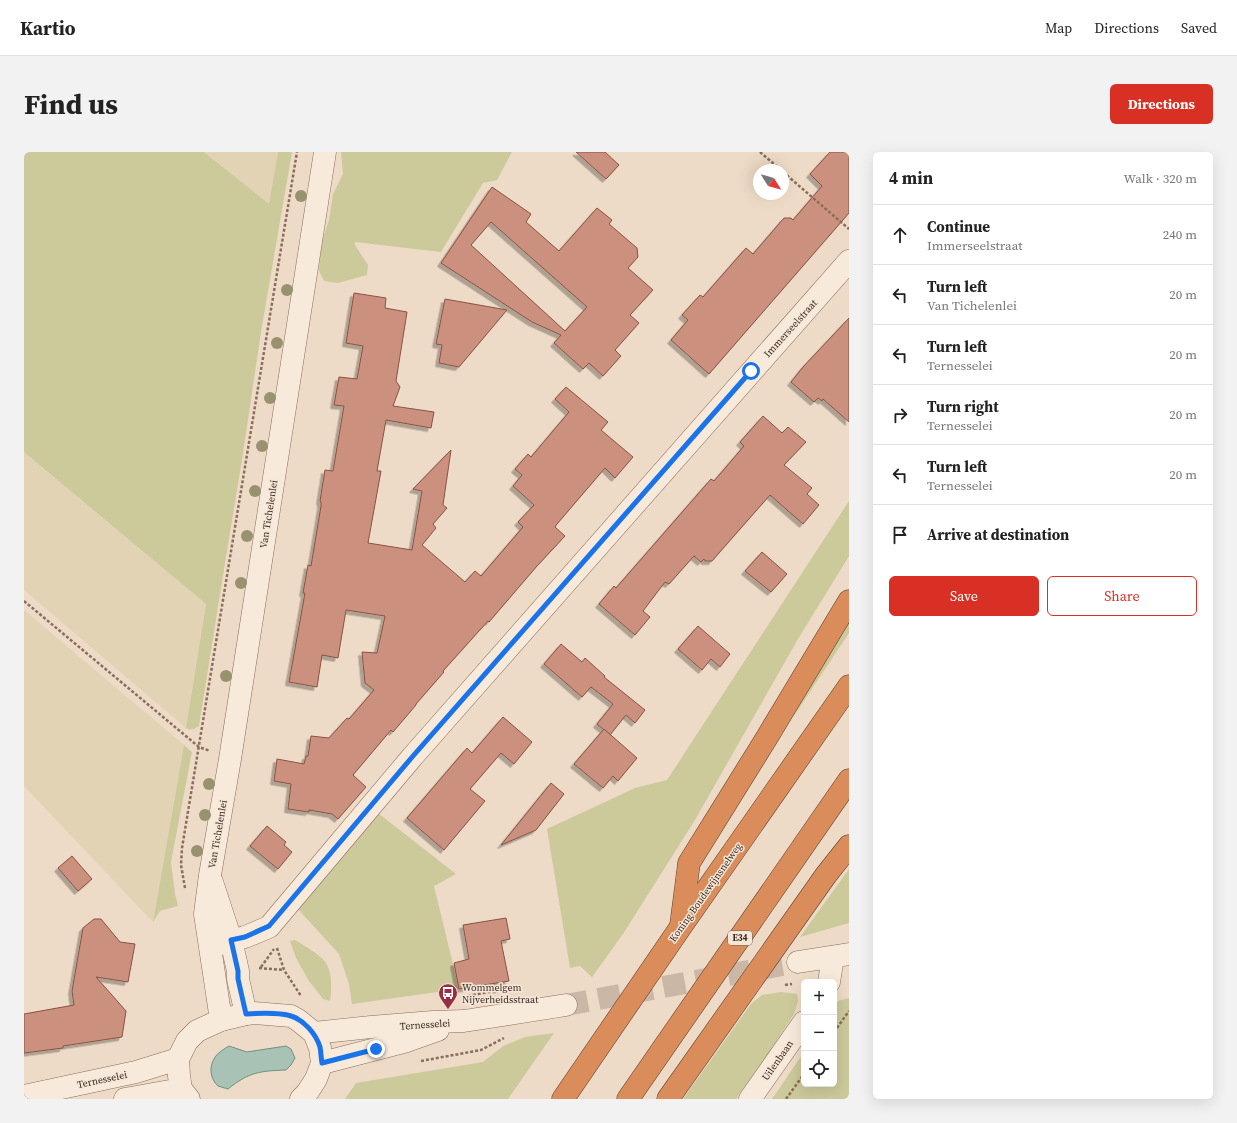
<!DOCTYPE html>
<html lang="en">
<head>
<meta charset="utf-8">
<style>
  body { margin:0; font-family:"Source Serif 4",serif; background:#f2f2f2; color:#222 }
  .controls { position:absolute; right:12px; bottom:12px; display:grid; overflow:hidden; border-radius:6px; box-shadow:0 4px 16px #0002 }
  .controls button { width:36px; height:36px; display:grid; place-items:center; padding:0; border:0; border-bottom:1px solid #e0e0e0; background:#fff; color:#222; font:20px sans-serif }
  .compass { position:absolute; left:729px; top:12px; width:36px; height:36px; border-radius:50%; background:#fff; box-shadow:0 4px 16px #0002; rotate:127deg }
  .stop { position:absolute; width:12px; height:12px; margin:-9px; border:3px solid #1a73e8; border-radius:50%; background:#fff }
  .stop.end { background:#1a73e8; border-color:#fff; box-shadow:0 1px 4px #0008 }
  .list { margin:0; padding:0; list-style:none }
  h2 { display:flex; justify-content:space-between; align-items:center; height:52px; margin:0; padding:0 16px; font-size:17px }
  h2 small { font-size:13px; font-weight:400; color:#767676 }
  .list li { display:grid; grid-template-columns:26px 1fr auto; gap:12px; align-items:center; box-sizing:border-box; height:60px; padding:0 16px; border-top:1px solid #e0e0e0 }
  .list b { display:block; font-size:15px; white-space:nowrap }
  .list p { margin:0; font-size:13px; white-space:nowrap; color:#767676 }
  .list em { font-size:13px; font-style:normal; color:#767676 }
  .actions { display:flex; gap:8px; padding:12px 16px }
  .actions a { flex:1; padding:9px 0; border:1px solid #d93025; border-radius:6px; text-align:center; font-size:14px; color:#d93025 }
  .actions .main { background:#d93025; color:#fff }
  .icon { flex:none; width:22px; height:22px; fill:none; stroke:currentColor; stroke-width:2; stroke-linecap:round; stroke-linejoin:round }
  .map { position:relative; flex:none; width:825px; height:947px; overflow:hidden; border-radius:6px }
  header { display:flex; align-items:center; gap:24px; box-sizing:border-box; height:56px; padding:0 20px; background:#fff; border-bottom:1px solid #e0e0e0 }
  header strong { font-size:19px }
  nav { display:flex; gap:22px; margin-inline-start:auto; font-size:14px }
  .intro { display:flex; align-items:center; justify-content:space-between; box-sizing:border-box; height:96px; padding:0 24px }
  h1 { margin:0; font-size:28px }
  .button { padding:10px 18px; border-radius:6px; background:#d93025; color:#fff; font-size:14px; font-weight:700 }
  main { display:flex; gap:24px; padding:0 24px }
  aside { flex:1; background:#fff; border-radius:6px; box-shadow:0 4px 16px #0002 }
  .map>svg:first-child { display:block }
  .farmland { fill:#e3d3b5 }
  .green { fill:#ccc99b }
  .water { fill:#a8c2b6; stroke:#6f9082 }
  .building { fill:#cb917e; stroke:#885243; fill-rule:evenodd; filter:url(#shadow) }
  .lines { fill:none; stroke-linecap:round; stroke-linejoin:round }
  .tertiary-tunnel { stroke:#cab7a6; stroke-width:22; stroke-dasharray:22 11; stroke-linecap:butt }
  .minor-casing { stroke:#896d5d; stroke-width:23 }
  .tertiary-casing { stroke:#896d5d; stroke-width:23 }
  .motorway-casing { stroke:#573c31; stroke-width:23 }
  .path { stroke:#896d5d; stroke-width:2.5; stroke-dasharray:3 2; stroke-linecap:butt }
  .minor { stroke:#f8eadb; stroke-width:22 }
  .tertiary { stroke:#f8eadb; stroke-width:22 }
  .motorway { stroke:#da8c5b; stroke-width:22 }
  .tree { fill:#98926f }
  .route { stroke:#1a73e8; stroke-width:5 }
  .labels { text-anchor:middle; stroke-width:3; stroke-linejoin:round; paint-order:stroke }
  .shield { fill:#f5e7d7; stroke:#726157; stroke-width:1 }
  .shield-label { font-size:9px; font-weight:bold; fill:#3a2820 }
  .street-label { font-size:10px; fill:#3a2820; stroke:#f5e7d7 }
  .poi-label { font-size:10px; fill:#3a2820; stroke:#f5e7d7; text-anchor:start }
</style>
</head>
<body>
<header>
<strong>Kartio</strong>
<nav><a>Map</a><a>Directions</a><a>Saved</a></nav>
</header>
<div class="intro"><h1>Find us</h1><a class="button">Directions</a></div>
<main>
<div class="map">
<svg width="825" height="947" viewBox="0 0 825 947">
  <defs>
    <filter id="shadow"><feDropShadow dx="-3.5" dy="3.5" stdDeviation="0" flood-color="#0004"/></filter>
  </defs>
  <rect width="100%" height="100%" fill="#eedbc7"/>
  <!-- farmland -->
  <g class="farmland">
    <path d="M180,0H254L245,53L183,2Z"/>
    <path d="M0,300L182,452L162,576L0,438Z"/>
    <path d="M0,458L160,593L129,770L0,634Z"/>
  </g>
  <!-- green -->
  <g class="green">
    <path d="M0,0H180L245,52L254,0H268L237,180L218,308L201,411L175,574C170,577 167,579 162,576L182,452L0,300Z"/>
    <path d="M317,0H488L473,28L459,31L417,100L331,90V93L344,113L343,123L314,131L300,129L295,119L297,92L305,68L309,42L319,22Z"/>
    <path d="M825,349V404L774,487L671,668L599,782L568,825L556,814L546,816L523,677L611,636L643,628Z"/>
    <path d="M825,466V481L768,567Z"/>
    <path d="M160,593L168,600L147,710L151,742L154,754L136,759L129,770Z"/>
    <path d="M354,661L432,722L410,734L435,837L328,852L325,832L315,802L274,757Z"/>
    <path d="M825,717V771L776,785Z"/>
    <path d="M271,788C279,793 297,803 302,811C308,820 308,839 306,849L299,847L285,829L272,806L266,789Z"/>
    <path d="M757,840L773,842L774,849L770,862L744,902L712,947H659L727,852L738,843Z"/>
    <path d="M825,846V947H748L780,900V932H810V854L814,849Z"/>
    <path d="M530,881L484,947H321L332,931L459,910L479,894L501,885Z"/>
  </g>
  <!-- water -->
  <path class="water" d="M205,894L223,900L262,894L267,897L271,906L267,913L262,918C236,919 225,920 204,937C201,936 197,935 194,934C186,927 185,915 190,907C193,901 200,897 205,894Z"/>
  <!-- building -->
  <g class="building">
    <path d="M552,0H581L595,13L582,27Z"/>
    <path d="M806,0H825V61L685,222L647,188L664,168L658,163L676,143L679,145L722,96L729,102L760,66H767L769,68L798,34L786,22Z"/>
    <path d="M468,35L507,62L502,70L535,99L573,56L588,68L585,72L613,96L614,105L604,116L629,138L606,163L615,171L591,198L597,204L579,224L565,211L559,217L530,191L537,183L508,170L417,111ZM467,70L563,155L541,179L447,93Z"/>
    <path d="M330,141L362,146L361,156L383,160L372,229L376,235L369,254L410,260L407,276L362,268L353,319H357L344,391L388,398L398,339L389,337L427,298L419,353L423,356L409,372L412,376L398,393L441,430L451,419L457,424L499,375L494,370L510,353L489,334L498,323L491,317L504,302L507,305L545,260L531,247L542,235L584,270L577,278L609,305L591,326L581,316L533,372L531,375L541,384L513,414L465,470L464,469L419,519L420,520L392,552V553L369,580L367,578L329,623L342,635L314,667L308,662L285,658V660L264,657L267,632L250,629L253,607L280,612L282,604H284L287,584L305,586L323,566L325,567L350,538L341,531L338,500L353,501L361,464L322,458L314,506L298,503L293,535L265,530L281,441H279L284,413L287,414L297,354V350L296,349L301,318L309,319L320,254L310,253L315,225L333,227L339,194L322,191Z"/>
    <path d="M421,147L483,158L435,215L415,211L418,193L412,192Z"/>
    <path d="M825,166V270L799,247L798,249L794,246L790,250L767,230L779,215Z"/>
    <path d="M739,264L758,281L764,275L782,290L760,313L788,336L783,342L795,353L779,372L746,343L688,409H681L680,407L677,410L670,404L645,432L641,430L619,459L626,465L611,483L575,452L590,434L592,436L687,327L690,329L720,294L716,290Z"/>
    <path d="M738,400L763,422L747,440L721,419Z"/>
    <path d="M674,474L706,502L696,515L687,507L678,518L654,497Z"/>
    <path d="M537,492L558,510L561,506L581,524L580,525L621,558L611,571L602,563L586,583L573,572L589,552L567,535L558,545L520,512Z"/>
    <path d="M479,565L508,590L490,612L477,601L446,637L461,649L420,698L383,666L443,596L448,601Z"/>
    <path d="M580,577L613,606L594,629L589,624L579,636L550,612Z"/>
    <path d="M527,631L540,642L512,678L477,693Z"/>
    <path d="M243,674L262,690L260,693L268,700L254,717L226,694Z"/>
    <path d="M48,704L68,727L54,739L34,716Z"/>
    <path d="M482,766L486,787L477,789L485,829L435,837L430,811L445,807L439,773Z"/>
    <path d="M70,767H77L96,790L111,792L104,830L72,825L102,859L98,885L39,894V896L0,901V862L50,853L48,839L59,776Z"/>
  </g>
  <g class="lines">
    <!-- tertiary-tunnel -->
    <path class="tertiary-tunnel" d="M542,853L774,810"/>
    <defs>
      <g id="minor">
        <path d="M188,794L221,785L245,775L389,604L825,109"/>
        <path d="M805,830L809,805"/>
        <path d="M726,947L780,870"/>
      </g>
      <g id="tertiary">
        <path d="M188,730L207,788L214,819V827L222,862"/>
        <path d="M774,810L825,802"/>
        <path d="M197,868L181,762L186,723L206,607L301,0"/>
        <path d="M290,881L347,875L409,870L440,869L542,853"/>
        <path d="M298,911L383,889L414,878"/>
        <path d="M0,944L112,920L154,907"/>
        <path d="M101,947L157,937"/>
        <path d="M165,947L157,937L155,924L154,907L163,889L173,879L197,868L222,862L230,861L267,864L274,868L290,881L296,896L298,911L292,927L283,941L277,947"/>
      </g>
      <g id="motorway">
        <path d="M657,773L665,711L742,587L825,449"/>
        <path d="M539,947L656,776L825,534"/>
        <path d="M604,947L825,628"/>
        <path d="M644,947L802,723L825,694"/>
      </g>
    </defs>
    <!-- minor casing -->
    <use href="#minor" class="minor-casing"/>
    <!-- tertiary casing -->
    <use href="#tertiary" class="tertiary-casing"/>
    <!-- motorway casing -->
    <use href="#motorway" class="motorway-casing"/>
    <!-- path -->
    <g class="path">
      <path d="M736,0L757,18"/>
      <path d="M759,20L825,77"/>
      <path d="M0,449L175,595L186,599"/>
      <path d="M161,736L157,713L158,696L273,0"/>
      <path d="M253,796L260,818L277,844"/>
      <path d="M237,815L250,797"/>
      <path d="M235,816L260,818"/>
      <path d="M761,833L768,832"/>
      <path d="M439,845L464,840H474"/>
      <path d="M810,880L825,859"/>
      <path d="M397,909L457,898L480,886"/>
      <path d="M762,947L780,922"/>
    </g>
    <!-- minor -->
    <use href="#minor" class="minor"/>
    <!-- tertiary -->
    <use href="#tertiary" class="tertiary"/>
    <!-- motorway -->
    <use href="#motorway" class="motorway"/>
  </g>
  <!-- trees -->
  <g class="tree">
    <circle cx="277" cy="44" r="6"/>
    <circle cx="263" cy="138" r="6"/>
    <circle cx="253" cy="191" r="6"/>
    <circle cx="246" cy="246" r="6"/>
    <circle cx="238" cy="294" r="6"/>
    <circle cx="231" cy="339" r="6"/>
    <circle cx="223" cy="384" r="6"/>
    <circle cx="217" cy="431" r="6"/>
    <circle cx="202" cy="524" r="6"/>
    <circle cx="185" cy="632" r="6"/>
    <circle cx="181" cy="663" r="6"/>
    <circle cx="173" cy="699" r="6"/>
  </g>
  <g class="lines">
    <!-- route -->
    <path class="route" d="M352,897L298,911C297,906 297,900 296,895C292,882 280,868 267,864C254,860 236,861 222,862L214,827V819L207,788L221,785L245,774L389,604L727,219"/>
  </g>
  <!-- icons -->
  <defs>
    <symbol id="bus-pin" viewBox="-11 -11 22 30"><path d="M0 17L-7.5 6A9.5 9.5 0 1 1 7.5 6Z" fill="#972e41" stroke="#f5e7d7"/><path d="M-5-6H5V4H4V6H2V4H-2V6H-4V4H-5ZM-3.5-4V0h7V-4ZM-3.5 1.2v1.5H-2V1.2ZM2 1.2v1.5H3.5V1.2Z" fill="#fff"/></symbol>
  </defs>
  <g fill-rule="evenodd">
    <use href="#bus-pin" x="413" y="830" width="22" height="30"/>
  </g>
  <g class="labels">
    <!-- shield labels -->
    <rect class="shield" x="704" y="779" width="24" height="14" rx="3"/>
    <g class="shield-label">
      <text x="716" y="789">E34</text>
    </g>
    <!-- street labels -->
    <g class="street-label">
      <text transform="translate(766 176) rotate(-48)" y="4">Immerseelstraat</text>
      <text transform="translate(244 362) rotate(-81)" y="4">Van Tichelenlei</text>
      <text transform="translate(193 682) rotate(-80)" y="4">Van Tichelenlei</text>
      <text transform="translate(681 740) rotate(-55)" y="4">Koning Boudewijnsnelweg</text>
      <text transform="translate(401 872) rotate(-4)" y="4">Ternesselei</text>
      <text transform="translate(753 908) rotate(-55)" y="4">Uilenbaan</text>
      <text transform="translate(78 927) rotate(-12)" y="4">Ternesselei</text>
    </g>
    <!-- poi labels -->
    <g class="poi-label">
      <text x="438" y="839">Wommelgem<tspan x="438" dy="12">Nijverheidsstraat</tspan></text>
    </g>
  </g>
</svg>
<div class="controls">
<button>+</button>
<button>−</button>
<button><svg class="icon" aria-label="locate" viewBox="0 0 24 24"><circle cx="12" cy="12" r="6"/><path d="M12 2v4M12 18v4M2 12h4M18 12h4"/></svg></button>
</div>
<svg class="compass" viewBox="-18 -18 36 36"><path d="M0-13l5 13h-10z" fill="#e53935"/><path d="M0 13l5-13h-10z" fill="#767676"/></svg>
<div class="stop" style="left:727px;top:219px"></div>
<div class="stop end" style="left:352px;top:897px"></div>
</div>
<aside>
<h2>4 min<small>Walk · 320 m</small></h2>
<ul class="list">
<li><svg class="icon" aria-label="ahead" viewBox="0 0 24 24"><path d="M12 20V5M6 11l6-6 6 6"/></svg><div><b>Continue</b><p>Immerseelstraat</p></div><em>240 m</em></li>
<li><svg class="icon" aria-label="left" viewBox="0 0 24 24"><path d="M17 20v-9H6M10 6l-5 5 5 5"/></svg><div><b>Turn left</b><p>Van Tichelenlei</p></div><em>20 m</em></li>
<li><svg class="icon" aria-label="left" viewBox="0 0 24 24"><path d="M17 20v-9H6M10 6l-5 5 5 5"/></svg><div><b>Turn left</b><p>Ternesselei</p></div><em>20 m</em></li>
<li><svg class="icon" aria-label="right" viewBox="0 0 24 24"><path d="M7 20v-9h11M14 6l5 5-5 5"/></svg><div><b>Turn right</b><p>Ternesselei</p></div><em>20 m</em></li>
<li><svg class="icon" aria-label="left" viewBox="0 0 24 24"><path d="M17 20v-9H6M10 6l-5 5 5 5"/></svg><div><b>Turn left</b><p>Ternesselei</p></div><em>20 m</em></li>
<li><svg class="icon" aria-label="arrive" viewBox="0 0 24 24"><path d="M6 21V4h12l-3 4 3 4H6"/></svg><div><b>Arrive at destination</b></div></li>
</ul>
<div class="actions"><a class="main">Save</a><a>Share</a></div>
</aside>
</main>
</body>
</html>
